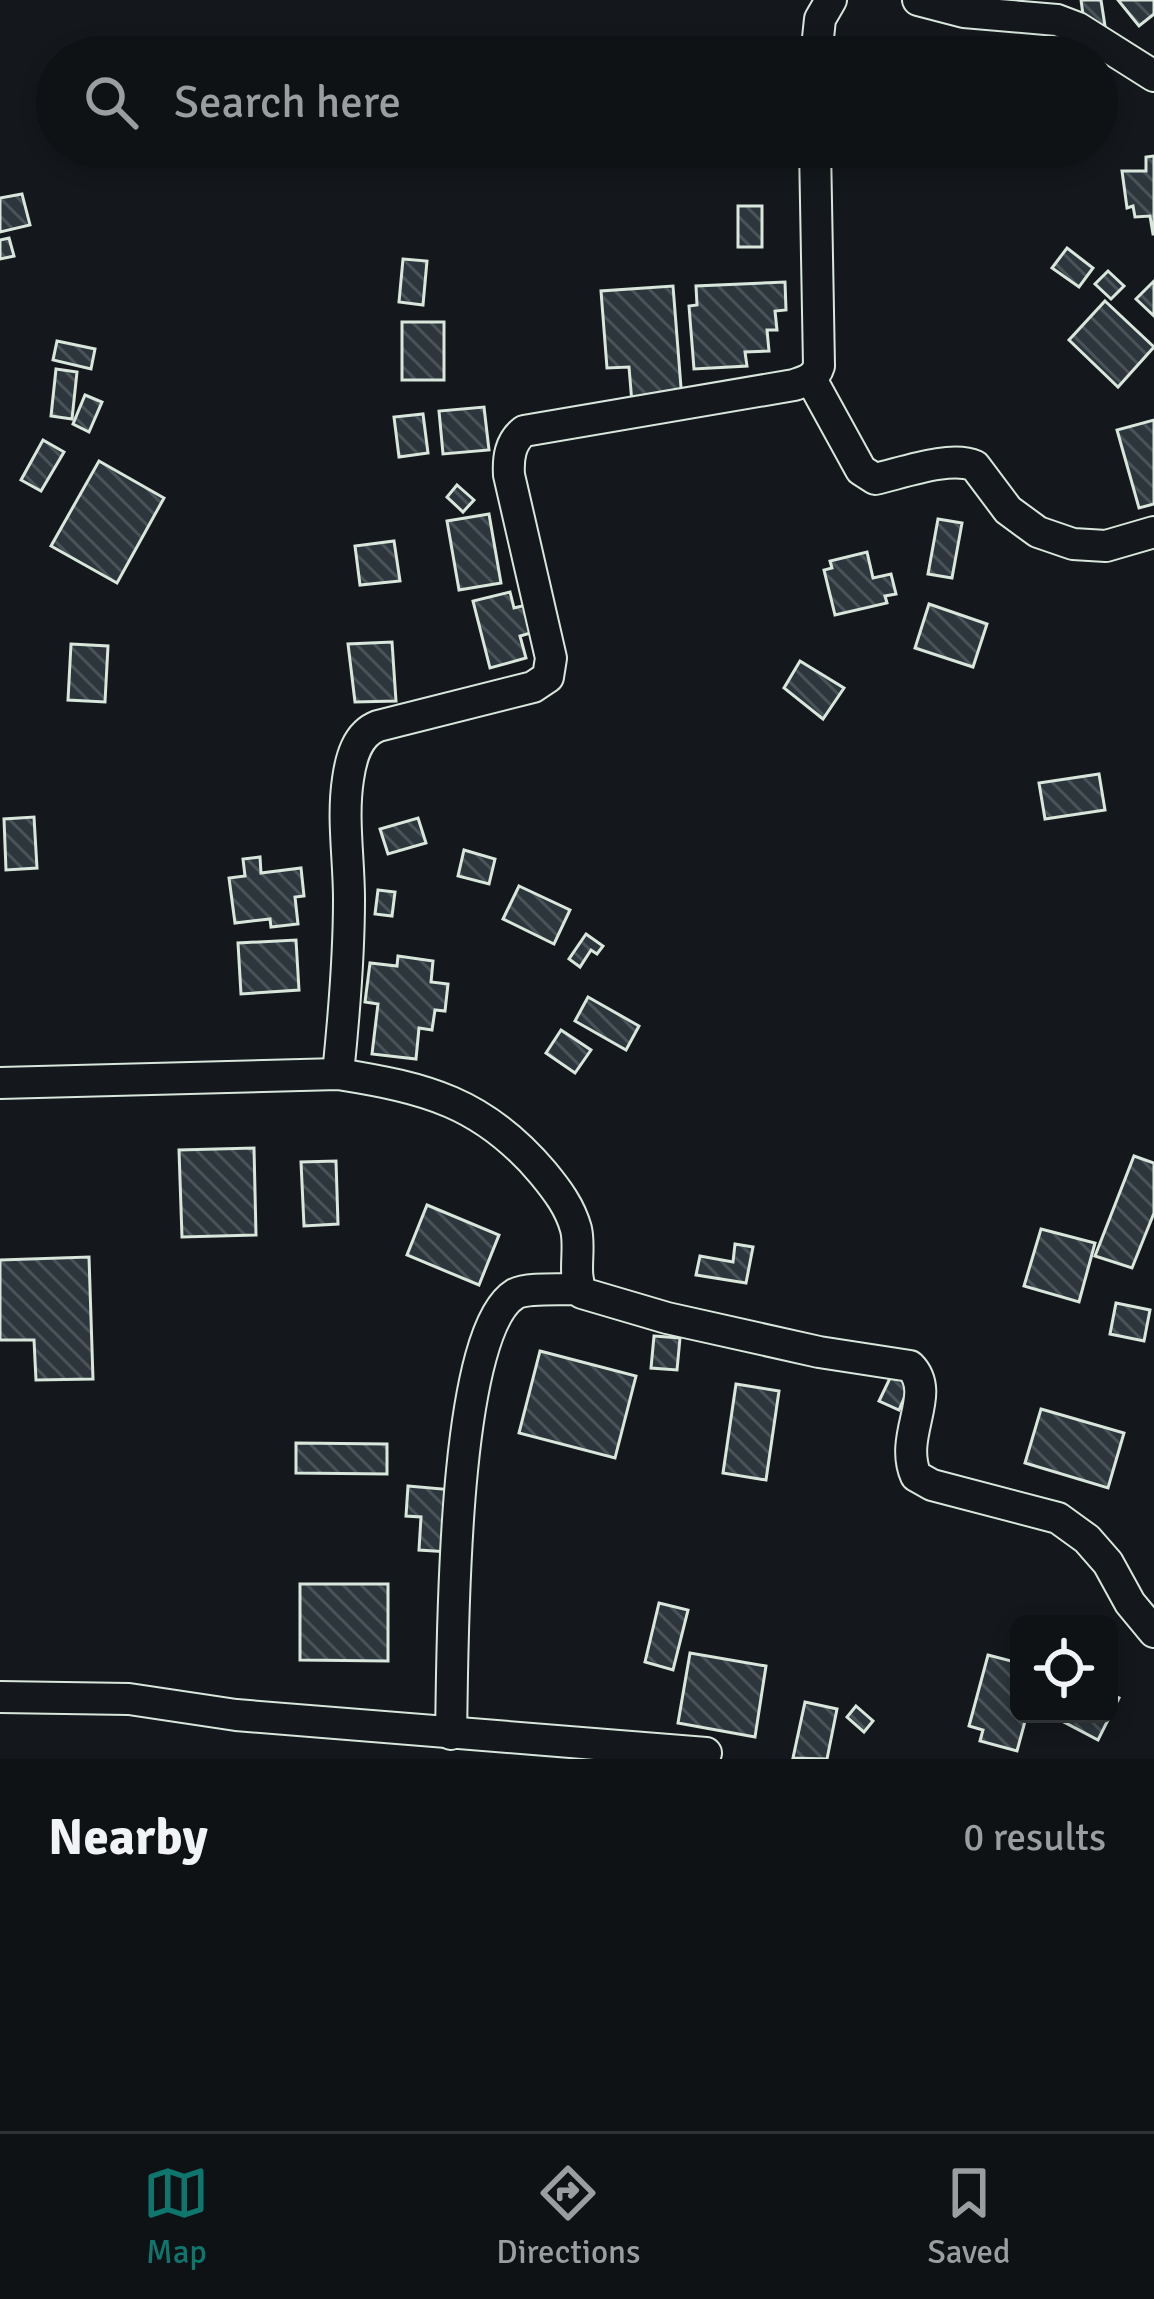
<!DOCTYPE html>
<html lang="en">
<head>
<meta charset="utf-8">
<style>
  body { margin:0; font-family:Signika,sans-serif; background:#1d2022; color:#f1f3f6 }
  .controls { position:absolute; right:36px; bottom:36px; display:grid; overflow:hidden; border-radius:18px; box-shadow:0 6px 18px #0003 }
  .controls button { width:108px; height:108px; display:grid; place-items:center; padding:0; border:0; border-bottom:3px solid #2f3234; background:#0f1215; color:#f1f3f6; font:60px sans-serif }
  .list { margin:0; padding:0; list-style:none }
  h2 { display:flex; justify-content:space-between; align-items:center; height:156px; margin:0; padding:0 48px; font-size:51px }
  h2 small { font-size:39px; font-weight:400; color:#9b9ea0 }
  .icon { flex:none; width:66px; height:66px; fill:none; stroke:currentColor; stroke-width:2; stroke-linecap:round; stroke-linejoin:round }
  .map { position:relative; flex:none; width:1154px; height:1759px; overflow:hidden }
  .search { position:absolute; background:#0f1215; box-shadow:0 6px 18px #0003; left:36px; right:36px; top:36px; height:132px; display:flex; align-items:center; gap:30px; box-sizing:border-box; padding:0 42px; border-radius:66px; color:#9b9ea0; font-size:45px }
  .sheet { height:372px; background:#0f1215 }
  nav { display:flex; justify-content:space-around; align-items:center; box-sizing:border-box; height:168px; border-top:3px solid #2f3234; background:#0f1215; font-size:33px; color:#9b9ea0 }
  nav a { display:grid; justify-items:center; gap:6px }
  nav .on { color:#0f766e }
  .map>svg:first-child { display:block }
  .building { fill:url(#building-back-hatch); stroke:#d8e6dc; stroke-width:3 }
  .lines { fill:none; stroke-linecap:round; stroke-linejoin:round }
  .street-casing { stroke:#d8e6dc; stroke-width:34 }
  .street { stroke:#14181c; stroke-width:30 }
</style>
</head>
<body>
<div class="map">
<svg width="1154" height="1759" viewBox="0 0 1154 1759">
  <defs>
    <pattern id="building-back-hatch" width="6" height="6" patternUnits="userSpaceOnUse" patternTransform="scale(3)"><rect width="6" height="6" fill="#2c363c"/><path d="M-1 5l2 2M0 0l6 6M5-1l2 2" fill="none" stroke="#4a5358"/></pattern>
  </defs>
  <rect width="100%" height="100%" fill="#14181c"/>
  <!-- building -->
  <g class="building">
    <path d="M1081,0H1101L1105,26L1085,29Z"/>
    <path d="M1118,0H1154V14L1139,26Z"/>
    <path d="M595,43L639,45L638,57H594Z"/>
    <path d="M734,147H761L747,161Z"/>
    <path d="M1154,156V234H1153L1150,216L1135,217L1133,206L1127,208L1122,171H1146V157Z"/>
    <path d="M22,194L30,225L0,232V198Z"/>
    <rect x="738" y="206" width="24" height="41"/>
    <path d="M9,238L14,256L0,259V240Z"/>
    <path d="M1067,248L1093,268L1079,287L1052,268Z"/>
    <path d="M403,259L427,261L423,305L399,302Z"/>
    <path d="M1108,271L1124,286L1111,299L1095,284Z"/>
    <path d="M1154,281V316L1136,299Z"/>
    <path d="M785,282L786,310L775,311L777,330H767L769,351L745,352L747,366L694,369L689,306L697,305L696,286Z"/>
    <path d="M673,286L682,400L632,403L629,367L607,368L601,291Z"/>
    <path d="M1105,301L1154,347L1118,387L1069,340Z"/>
    <rect x="402" y="322" width="42" height="58"/>
    <path d="M57,341L95,349L91,369L53,360Z"/>
    <path d="M56,369L77,372L72,419L51,416Z"/>
    <path d="M85,395L102,402L89,432L73,424Z"/>
    <path d="M484,407L489,450L443,454L439,411Z"/>
    <path d="M423,414L428,453L399,457L394,417Z"/>
    <path d="M1154,420V504L1139,508L1117,430Z"/>
    <path d="M43,440L64,452L41,491L21,480Z"/>
    <path d="M99,461L164,498L117,583L51,546Z"/>
    <path d="M457,485L474,500L463,512L447,497Z"/>
    <path d="M489,514L501,583L459,590L447,521Z"/>
    <path d="M938,519L962,523L952,578L928,574Z"/>
    <path d="M394,541L400,581L360,585L355,546Z"/>
    <path d="M867,552L873,578L891,574L896,594L885,596L887,603L835,615L824,570L832,568L830,561Z"/>
    <path d="M510,592L514,608L526,605L534,632L520,636L526,658L490,668L473,601Z"/>
    <path d="M929,604L987,624L973,667L915,648Z"/>
    <path d="M392,642L396,701L355,702L348,644Z"/>
    <path d="M71,644L108,646L105,702L68,700Z"/>
    <path d="M800,661L844,688L823,719L784,688Z"/>
    <path d="M1099,774L1105,810L1045,819L1039,783Z"/>
    <path d="M34,817L37,868L6,870L4,819Z"/>
    <path d="M418,818L426,843L388,854L380,829Z"/>
    <path d="M464,850L495,859L489,884L458,876Z"/>
    <path d="M260,857L261,873L301,868L304,896L295,897L298,924L271,927L270,919L235,923L229,878L245,876L243,859Z"/>
    <path d="M519,886L570,910L554,944L503,919Z"/>
    <path d="M378,890L395,892L392,916L375,914Z"/>
    <path d="M586,934L603,946L597,954L591,950L580,967L569,959Z"/>
    <path d="M296,940L299,990L241,994L238,943Z"/>
    <path d="M398,956L433,961L431,982L448,984L445,1011L435,1010L432,1030L419,1028L416,1059L372,1054L378,1004L365,1002L370,963L397,966Z"/>
    <path d="M588,997L639,1026L626,1050L575,1021Z"/>
    <path d="M561,1030L591,1050L575,1073L546,1053Z"/>
    <path d="M254,1148L256,1235L182,1237L179,1150Z"/>
    <path d="M1134,1156L1154,1163V1213L1132,1268L1095,1256Z"/>
    <path d="M336,1161L338,1224L304,1226L301,1162Z"/>
    <path d="M427,1205L499,1235L479,1285L407,1255Z"/>
    <path d="M1041,1229L1095,1243L1079,1302L1024,1286Z"/>
    <path d="M735,1244L753,1247L746,1283L696,1275L700,1256L733,1262Z"/>
    <path d="M89,1257L93,1379L36,1380L34,1340H0V1260Z"/>
    <path d="M1116,1303L1150,1310L1144,1341L1110,1334Z"/>
    <path d="M654,1336L680,1338L677,1370L651,1368Z"/>
    <path d="M540,1351L636,1376L615,1458L519,1433Z"/>
    <path d="M892,1374L911,1382L899,1410L879,1401Z"/>
    <path d="M736,1384L779,1391L766,1480L723,1473Z"/>
    <path d="M1041,1409L1124,1433L1108,1488L1025,1463Z"/>
    <path d="M296,1443L387,1444V1474L296,1473Z"/>
    <path d="M408,1486L454,1490L449,1552L419,1550L421,1517L406,1516Z"/>
    <path d="M300,1584H388V1661L300,1660Z"/>
    <path d="M659,1603L688,1610L673,1670L645,1662Z"/>
    <path d="M690,1653L766,1666L755,1737L678,1723Z"/>
    <path d="M988,1655L1019,1663V1714H1027L1017,1751L980,1741L983,1730L969,1726Z"/>
    <path d="M1109,1693L1119,1698L1098,1740L1064,1722L1068,1714H1109Z"/>
    <path d="M805,1702L837,1709L827,1759L793,1758Z"/>
    <path d="M856,1706L873,1721L864,1732L847,1717Z"/>
  </g>
  <g class="lines">
    <defs>
      <g id="street">
        <path d="M918,0L964,12L1057,20L1078,28L1154,76"/>
        <path d="M816,57L820,19L831,0"/>
        <path d="M811,379L861,470L875,479C902,473 951,455 975,466L1008,510L1038,532L1073,544L1106,546L1154,532"/>
        <path d="M338,1074C344,1016 349,957 349,899C349,859 342,818 348,779C351,758 357,734 378,726L533,687L548,677L551,658L509,475C508,458 510,442 524,431L794,385C805,381 815,379 819,366L815,147"/>
        <path d="M0,1083L338,1074C426,1088 483,1102 543,1173C557,1190 570,1207 576,1229C581,1250 572,1274 582,1293L667,1318L819,1352L910,1366C938,1394 898,1435 916,1476L932,1485L1058,1518L1087,1539L1108,1563L1130,1603L1154,1632"/>
        <path d="M0,1697L129,1699L236,1715L706,1753"/>
        <path d="M451,1734C453,1656 450,1334 515,1294C528,1287 563,1290 579,1289"/>
      </g>
    </defs>
    <!-- street casing -->
    <use href="#street" class="street-casing"/>
    <!-- street -->
    <use href="#street" class="street"/>
  </g>
</svg>
<div class="controls">
<button><svg class="icon" aria-label="locate" viewBox="0 0 24 24"><circle cx="12" cy="12" r="6"/><path d="M12 2v4M12 18v4M2 12h4M18 12h4"/></svg></button>
</div>
<div class="search"><svg class="icon" aria-label="search" viewBox="0 0 24 24"><circle cx="10" cy="10" r="6"/><path d="M15 15l6 6"/></svg>Search here</div>
</div>
<section class="sheet">
<h2>Nearby<small>0 results</small></h2>
<ul class="list">
</ul>
</section>
<nav>
<a class="on"><svg class="icon" aria-label="map" viewBox="0 0 24 24"><path d="M3 6l6-2 6 2 6-2v14l-6 2-6-2-6 2zM9 4v14M15 6v14"/></svg>Map</a>
<a><svg class="icon" aria-label="directions" viewBox="0 0 24 24"><path d="M12 3l9 9-9 9-9-9zM9 14v-3h6M13 9l2 2-2 2"/></svg>Directions</a>
<a><svg class="icon" aria-label="saved" viewBox="0 0 24 24"><path d="M7 4h10v16l-5-4-5 4z"/></svg>Saved</a>
</nav>
</body>
</html>
